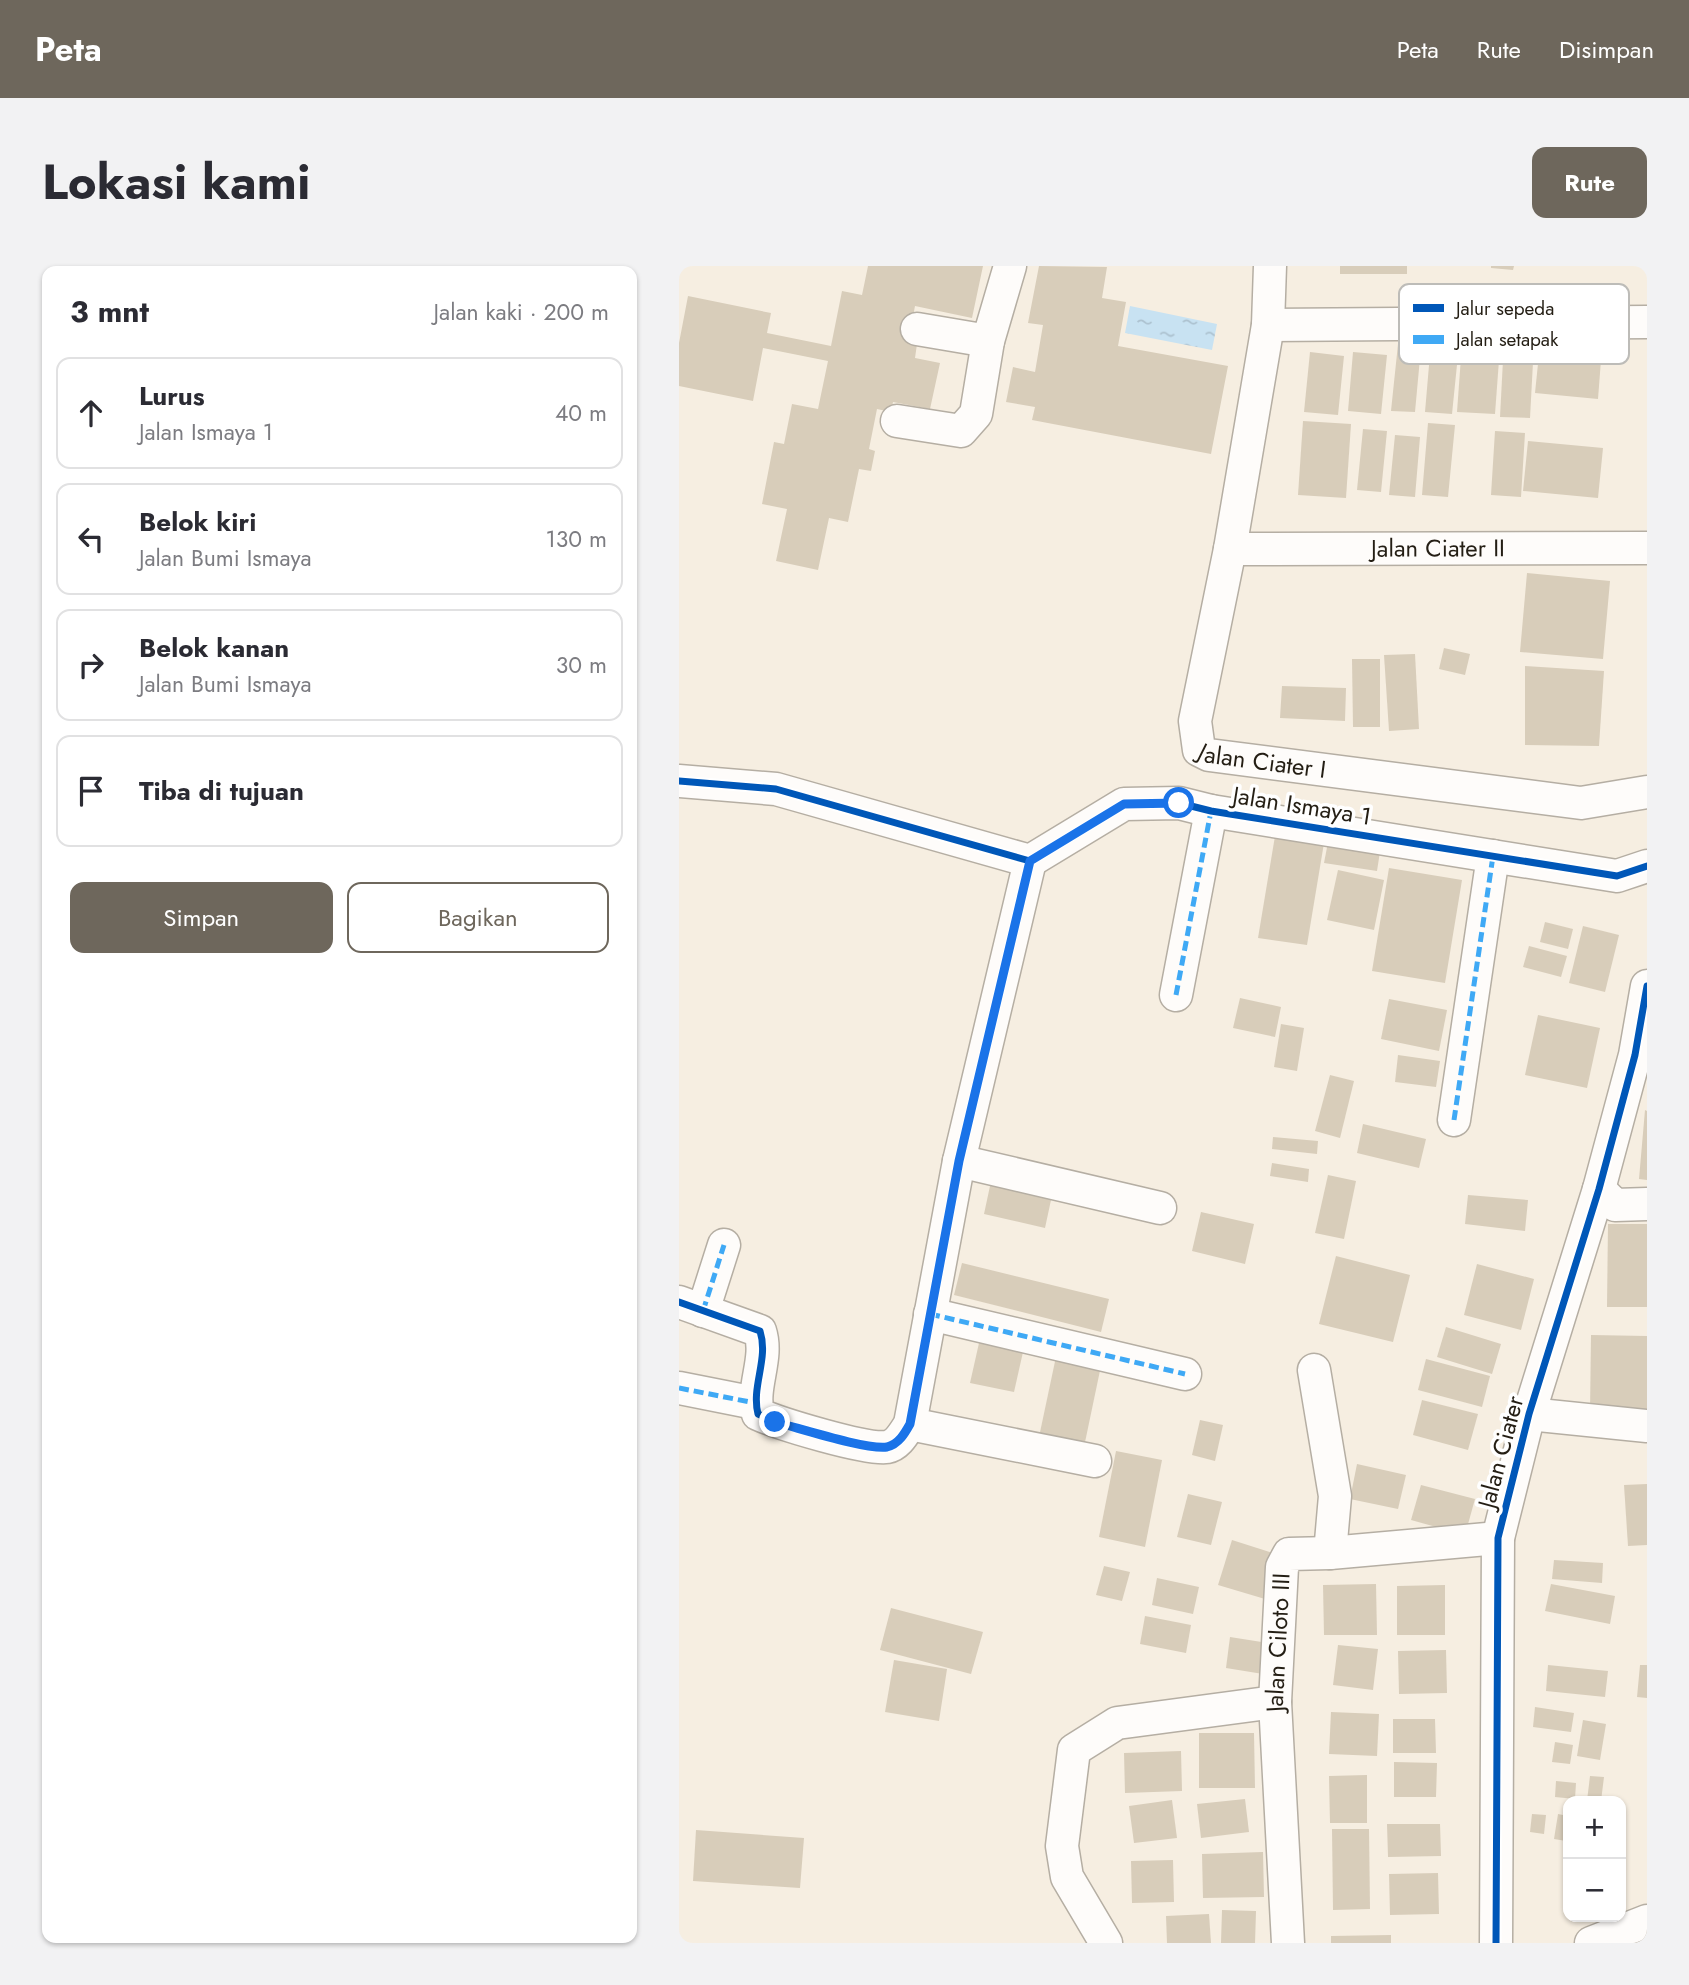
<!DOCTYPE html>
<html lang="id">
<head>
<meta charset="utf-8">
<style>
  body { margin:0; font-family:Jost,sans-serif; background:#f2f2f3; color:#2b2b33 }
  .controls { position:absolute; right:21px; bottom:21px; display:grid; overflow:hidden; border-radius:14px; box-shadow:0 2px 5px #0004 }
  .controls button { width:63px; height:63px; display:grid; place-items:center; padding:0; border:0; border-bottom:2px solid #e1e1e2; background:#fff; color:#2b2b33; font:35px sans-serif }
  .stop { position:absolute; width:21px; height:21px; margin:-16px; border:5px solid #1a73e8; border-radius:50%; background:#fff }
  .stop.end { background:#1a73e8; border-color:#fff; box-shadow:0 2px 7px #0008 }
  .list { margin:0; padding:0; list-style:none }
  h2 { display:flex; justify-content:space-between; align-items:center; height:91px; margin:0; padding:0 28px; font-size:30px }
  h2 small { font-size:23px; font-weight:400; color:#7c7c81 }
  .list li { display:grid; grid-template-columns:46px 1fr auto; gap:21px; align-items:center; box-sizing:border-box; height:112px; margin:0 14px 14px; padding:0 14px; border:2px solid #e1e1e2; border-radius:14px }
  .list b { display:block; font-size:26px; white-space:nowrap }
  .list p { margin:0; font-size:23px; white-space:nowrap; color:#7c7c81 }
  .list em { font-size:23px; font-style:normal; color:#7c7c81 }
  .actions { display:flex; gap:14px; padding:21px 28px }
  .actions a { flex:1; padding:16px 0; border:2px solid #6e675c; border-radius:14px; text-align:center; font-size:24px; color:#6e675c }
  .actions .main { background:#6e675c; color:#fff }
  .icon { flex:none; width:38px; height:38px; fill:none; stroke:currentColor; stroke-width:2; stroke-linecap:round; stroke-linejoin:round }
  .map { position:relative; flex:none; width:968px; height:1677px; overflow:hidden; border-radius:14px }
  header { display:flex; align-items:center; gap:42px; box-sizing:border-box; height:98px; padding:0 35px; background:#6e675c; color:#fff }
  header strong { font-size:33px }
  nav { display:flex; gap:38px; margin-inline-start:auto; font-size:24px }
  .intro { display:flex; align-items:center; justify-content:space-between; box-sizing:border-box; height:168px; padding:0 42px }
  h1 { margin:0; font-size:49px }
  .button { padding:18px 32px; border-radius:14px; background:#6e675c; color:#fff; font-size:24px; font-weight:700 }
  main { display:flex; gap:42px; padding:0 42px }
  aside { flex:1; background:#fff; border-radius:14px; box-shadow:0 2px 5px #0004 }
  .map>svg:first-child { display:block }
  .water { fill:url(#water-ripples) }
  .building { fill:#d8cdba }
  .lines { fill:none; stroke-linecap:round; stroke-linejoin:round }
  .minor-casing { stroke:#b5aea3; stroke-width:35 }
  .minor { stroke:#fefcfa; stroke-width:32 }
  .quiet { stroke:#3fa9f5; stroke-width:5; stroke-dasharray:10 5; stroke-linecap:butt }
  .cycleway-casing { stroke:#fff; stroke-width:11 }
  .cycleway { stroke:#0057b8; stroke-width:7 }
  .route { stroke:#1a73e8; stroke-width:9 }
  .labels { text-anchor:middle; stroke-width:7; stroke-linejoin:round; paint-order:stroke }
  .street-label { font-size:24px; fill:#241e14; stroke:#fff }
  .key { fill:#fff; stroke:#bdbcb8; stroke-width:2 }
  .key-label { font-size:19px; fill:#241e14 }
</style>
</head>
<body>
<header>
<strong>Peta</strong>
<nav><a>Peta</a><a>Rute</a><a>Disimpan</a></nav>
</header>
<div class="intro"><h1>Lokasi kami</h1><a class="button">Rute</a></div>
<main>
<aside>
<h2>3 mnt<small>Jalan kaki · 200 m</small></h2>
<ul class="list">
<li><svg class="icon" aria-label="ahead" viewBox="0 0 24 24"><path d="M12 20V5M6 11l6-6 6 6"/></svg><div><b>Lurus</b><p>Jalan Ismaya 1</p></div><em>40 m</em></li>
<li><svg class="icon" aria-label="left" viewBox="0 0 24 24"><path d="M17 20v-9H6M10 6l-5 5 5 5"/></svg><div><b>Belok kiri</b><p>Jalan Bumi Ismaya</p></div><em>130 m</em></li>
<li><svg class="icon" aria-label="right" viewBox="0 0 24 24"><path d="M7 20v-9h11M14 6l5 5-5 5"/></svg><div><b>Belok kanan</b><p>Jalan Bumi Ismaya</p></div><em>30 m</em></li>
<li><svg class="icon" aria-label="arrive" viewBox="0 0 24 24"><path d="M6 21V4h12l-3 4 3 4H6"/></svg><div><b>Tiba di tujuan</b></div></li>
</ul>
<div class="actions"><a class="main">Simpan</a><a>Bagikan</a></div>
</aside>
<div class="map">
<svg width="968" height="1677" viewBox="0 0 968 1677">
  <defs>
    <pattern id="water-ripples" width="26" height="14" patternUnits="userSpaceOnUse" patternTransform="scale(1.75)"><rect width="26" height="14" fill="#c8e2f2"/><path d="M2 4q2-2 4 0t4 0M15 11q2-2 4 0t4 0" fill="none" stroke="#acc1cf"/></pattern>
  </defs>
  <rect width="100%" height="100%" fill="#f6eee1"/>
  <!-- water -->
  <path class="water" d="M451,40L538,58L533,84L446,67Z"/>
  <!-- building -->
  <g class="building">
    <path d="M189,0H304L293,52L236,40L229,77L238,78L236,92L261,97L251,143L214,136L212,146L198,143L190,183L196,185L192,205L180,203L169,256L150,252L139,304L97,295L108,243L83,238L95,176L105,178L113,138L139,143L149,95L84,82L74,135L0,120V77L9,30L92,47L88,67L152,80L163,25L183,29Z"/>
    <path d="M360,0L428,1L423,32L447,36L439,80L549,100L532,188L353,154L356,141L327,136L334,101L356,106L364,59L349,57Z"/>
    <rect x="661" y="0" width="67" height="8"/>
    <path d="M812,0H835L834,4L812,2Z"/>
    <path d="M752,76L780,79L773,148L746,146Z"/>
    <path d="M719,78L742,81L736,146L712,145Z"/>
    <path d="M631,86L665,90L659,149L625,146Z"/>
    <path d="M674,86L708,89L702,148L669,145Z"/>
    <path d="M860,88L922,94L919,133L856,127Z"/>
    <path d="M782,91L820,94L816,148L778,146Z"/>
    <path d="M824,94L854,96L851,152L821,151Z"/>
    <path d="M624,155L672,158L667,232L619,229Z"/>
    <path d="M749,157L776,159L769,231L743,229Z"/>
    <path d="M684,163L708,165L702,226L678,224Z"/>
    <path d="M816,165L846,167L842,231L812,229Z"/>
    <path d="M716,169L741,171L736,231L710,229Z"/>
    <path d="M849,175L924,182L919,232L844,225Z"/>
    <path d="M848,307L931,315L924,393L841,386Z"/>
    <path d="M765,382L791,388L786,409L760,403Z"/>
    <path d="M736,388L740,463L710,465L705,389Z"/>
    <path d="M673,393H701V461H674Z"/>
    <path d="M846,400L925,405L920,480L846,479Z"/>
    <path d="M603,420L667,422L666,455L601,452Z"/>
    <path d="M597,564L646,571L628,679L579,672Z"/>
    <path d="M650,571L702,579L698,605L645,597Z"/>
    <path d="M710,602L783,614L766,717L693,705Z"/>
    <path d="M659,604L705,614L695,664L648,654Z"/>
    <path d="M866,656L894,663L889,683L861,676Z"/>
    <path d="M904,660L940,669L926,726L890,717Z"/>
    <path d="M850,680L888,690L882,711L844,701Z"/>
    <path d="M561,732L602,741L596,771L554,762Z"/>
    <path d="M710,733L768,744L760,785L702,773Z"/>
    <path d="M859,749L921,762L908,822L846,809Z"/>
    <path d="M602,758L625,762L618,805L595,801Z"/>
    <path d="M719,789L761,795L757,821L716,816Z"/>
    <path d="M651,809L675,815L661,872L636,865Z"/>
    <path d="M966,844L968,845V914L960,913Z"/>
    <path d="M684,858L747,873L740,902L678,887Z"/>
    <path d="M594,871L639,875L638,888L593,883Z"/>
    <path d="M593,897L630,903L629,916L591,910Z"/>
    <path d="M314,906L375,920L366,962L305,948Z"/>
    <path d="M649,909L677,915L665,973L636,967Z"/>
    <path d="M789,929L849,934L846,965L786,958Z"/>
    <path d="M522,946L575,958L566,998L513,985Z"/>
    <path d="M929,958H968V1041H928Z"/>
    <path d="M657,990L731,1009L714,1076L640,1058Z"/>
    <path d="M283,997L430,1033L422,1066L275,1029Z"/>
    <path d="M798,998L855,1013L842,1064L785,1049Z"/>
    <path d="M767,1061L822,1078L813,1108L758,1091Z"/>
    <path d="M912,1069L968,1070V1148L911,1147Z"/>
    <path d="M300,1077L344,1086L335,1126L291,1117Z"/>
    <path d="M378,1086L423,1095L405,1181L360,1171Z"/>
    <path d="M747,1093L811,1110L803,1141L739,1124Z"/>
    <path d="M743,1134L799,1148L789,1184L734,1169Z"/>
    <path d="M521,1154L544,1159L536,1195L513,1189Z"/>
    <path d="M437,1185L483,1194L466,1281L420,1271Z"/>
    <path d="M678,1198L727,1209L719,1243L671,1233Z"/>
    <path d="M968,1218V1279L949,1280L945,1219Z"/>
    <path d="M742,1219L796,1233L786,1269L732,1254Z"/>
    <path d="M509,1228L543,1236L532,1279L498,1271Z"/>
    <path d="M553,1274L600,1289L586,1333L539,1319Z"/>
    <path d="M875,1294L924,1297L923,1317L873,1313Z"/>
    <path d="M425,1300L451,1306L443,1335L417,1329Z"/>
    <path d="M478,1312L520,1321L514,1348L473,1339Z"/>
    <path d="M697,1318L698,1369H645L644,1319Z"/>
    <path d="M872,1318L936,1330L931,1358L866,1345Z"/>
    <path d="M766,1319V1369H718V1320Z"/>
    <path d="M212,1342L304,1366L292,1408L201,1384Z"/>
    <path d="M466,1350L512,1359L507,1387L461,1378Z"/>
    <path d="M551,1371L589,1377L584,1408L547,1402Z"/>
    <path d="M659,1379L699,1383L694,1424L654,1419Z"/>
    <path d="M767,1384L768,1427L720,1428L719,1385Z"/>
    <path d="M215,1394L268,1403L260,1455L206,1446Z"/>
    <path d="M869,1399L929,1405L926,1431L867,1425Z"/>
    <path d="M961,1399H968V1432L958,1431Z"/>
    <path d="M856,1441L895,1447L892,1466L854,1461Z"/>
    <path d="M652,1446L700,1448L698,1490L650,1488Z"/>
    <path d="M714,1453H756L757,1487H714Z"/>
    <path d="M904,1454L927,1458L921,1494L898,1490Z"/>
    <path d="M520,1467H575L576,1522H520Z"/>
    <path d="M876,1476L894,1479L891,1498L873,1496Z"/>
    <path d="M502,1485L503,1525L446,1527L445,1487Z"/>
    <path d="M715,1496L758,1497L757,1531H715Z"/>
    <path d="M688,1509V1557H651L650,1510Z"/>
    <path d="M911,1510L925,1511L922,1535H908Z"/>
    <path d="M877,1515L897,1517L896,1533L876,1531Z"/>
    <path d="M566,1533L570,1566L522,1572L518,1538Z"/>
    <path d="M493,1534L498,1572L455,1577L450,1540Z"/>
    <path d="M853,1548L867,1549L865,1568L851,1566Z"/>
    <path d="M879,1548L889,1550L887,1575L875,1573Z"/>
    <path d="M708,1558H761L762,1590L709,1591Z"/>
    <path d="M653,1563H690L691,1643L654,1644Z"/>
    <path d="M17,1564L125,1572L121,1622L14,1615Z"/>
    <path d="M584,1586L585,1631L524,1632L523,1588Z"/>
    <path d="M494,1594L495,1636L453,1637L452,1595Z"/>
    <path d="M759,1607L760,1648L711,1649L710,1608Z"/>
    <path d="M543,1644L577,1645L576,1677H542Z"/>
    <path d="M530,1648L532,1677H488L487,1650Z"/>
    <path d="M712,1669V1677H652V1670Z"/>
  </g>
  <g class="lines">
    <defs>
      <g id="minor">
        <path id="s1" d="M591,0L589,59L551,283L516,455L520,484L530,489L902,537L968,526"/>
        <path d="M589,59L968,56"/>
        <path d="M238,63L309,75L331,0"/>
        <path d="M218,155L282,165L297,148L309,75"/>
        <path id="s2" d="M551,283L968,282"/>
        <path d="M0,515L97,523L351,595L445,538L500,537L532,545L938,610L968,600"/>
        <path d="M497,729L532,545"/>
        <path d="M775,854L814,590"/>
        <path d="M280,895L481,942"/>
        <path d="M920,923L936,939L968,938"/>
        <path d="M0,1036L81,1065C90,1093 72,1120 79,1148C101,1158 187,1184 208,1181C219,1179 225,1167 231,1158L280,895L351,595"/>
        <path d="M24,1045L45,979"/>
        <path d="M251,1048L506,1108"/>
        <path d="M635,1104L656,1230L651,1287"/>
        <path d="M0,1122L76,1137"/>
        <path d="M850,1148L968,1160"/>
        <path d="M231,1158L416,1195"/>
        <path d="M427,1677L388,1611L383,1580L395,1484L438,1457L596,1436"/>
        <path id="s3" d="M609,1677L596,1436L603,1301L610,1288L651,1287L819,1272"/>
        <path d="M817,1677L819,1272L850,1148L920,923L956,789L968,720"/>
        <path d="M912,1677L968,1655"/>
      </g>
    </defs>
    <!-- minor casing -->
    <use href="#minor" class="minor-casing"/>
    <!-- minor -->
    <use href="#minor" class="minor"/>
    <!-- quiet -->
    <g class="quiet">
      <path d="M497,729L532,545"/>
      <path d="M775,854L814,590"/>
      <path d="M24,1045L45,979"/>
      <path d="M251,1048L506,1108"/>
      <path d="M0,1122L76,1137"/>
    </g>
    <defs>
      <g id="cycleway">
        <path d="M0,515L97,523L351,595L445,538L500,537L532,545L938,610L968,600"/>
        <path d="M0,1036L81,1065C90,1093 72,1120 79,1148C101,1158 187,1184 208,1181C219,1179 225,1167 231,1158L280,895L351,595"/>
        <path d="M817,1677L819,1272L850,1148L920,923L956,789L968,720"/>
      </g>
    </defs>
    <!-- cycleway casing -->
    <use href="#cycleway" class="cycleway-casing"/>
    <!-- cycleway -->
    <use href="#cycleway" class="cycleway"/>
  </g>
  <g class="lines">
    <!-- route -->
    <path class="route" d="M96,1156C120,1162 188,1184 208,1181C220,1178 226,1167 231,1158L280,895L351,595L445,538L500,537"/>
  </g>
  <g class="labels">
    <!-- street labels -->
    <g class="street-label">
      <text dy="8" stroke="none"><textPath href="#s2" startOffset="208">Jalan Ciater II</textPath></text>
      <text dy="8" stroke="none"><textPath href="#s1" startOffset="556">Jalan Ciater I</textPath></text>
      <text transform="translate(623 540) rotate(9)" y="8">Jalan Ismaya 1</text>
      <text transform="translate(822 1186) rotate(-75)" y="8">Jalan Ciater</text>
      <text dy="8" stroke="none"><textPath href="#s3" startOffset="301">Jalan Ciloto III</textPath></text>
    </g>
  </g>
  <!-- legend -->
  <rect x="720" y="18" width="230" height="80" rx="10" class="key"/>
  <rect x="734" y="38" width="31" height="8" fill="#0057b8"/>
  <rect x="734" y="69" width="31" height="9" fill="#3fa9f5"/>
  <g class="key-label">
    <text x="777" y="49">Jalur sepeda</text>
    <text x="777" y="80">Jalan setapak</text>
  </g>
</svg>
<div class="controls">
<button>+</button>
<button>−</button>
</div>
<div class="stop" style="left:500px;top:537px"></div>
<div class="stop end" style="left:96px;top:1156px"></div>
</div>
</main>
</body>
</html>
